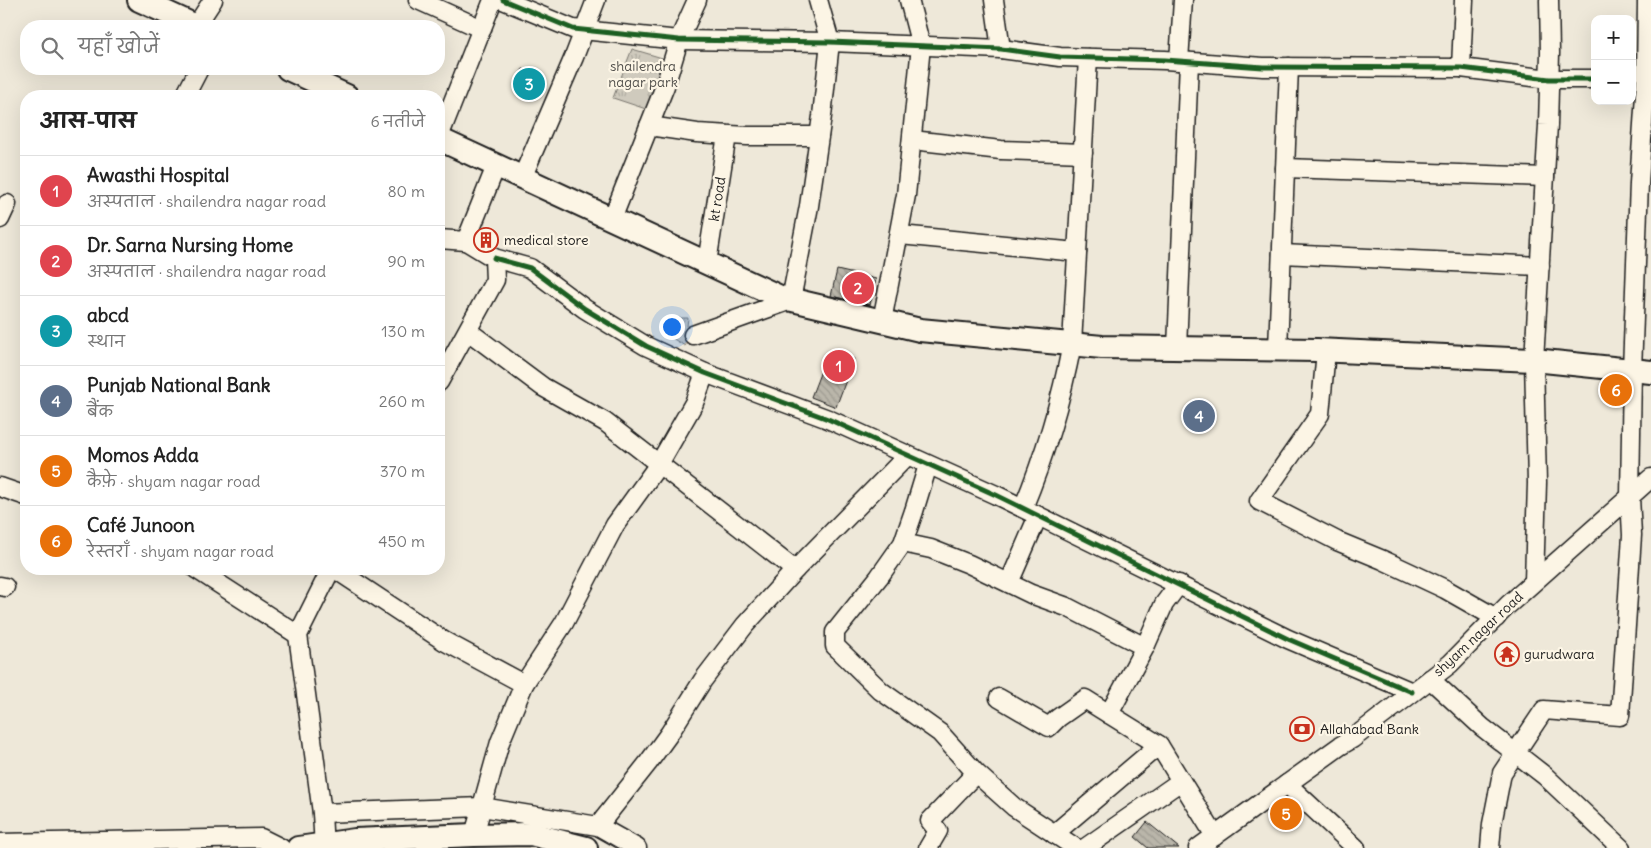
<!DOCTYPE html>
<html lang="hi">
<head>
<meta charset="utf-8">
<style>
  body { margin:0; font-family:Delius,"Playpen Sans Deva",sans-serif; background:#f6f6f6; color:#222 }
  .controls { position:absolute; right:15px; top:15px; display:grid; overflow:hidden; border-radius:10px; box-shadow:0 5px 20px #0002 }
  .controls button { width:45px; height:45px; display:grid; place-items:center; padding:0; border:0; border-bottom:1px solid #e0e0e0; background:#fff; color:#222; font:25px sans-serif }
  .you { position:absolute; left:671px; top:326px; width:18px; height:18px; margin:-12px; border:4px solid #fff; border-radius:50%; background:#1a73e8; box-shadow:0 0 0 8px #1a73e833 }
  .badge { display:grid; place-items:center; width:32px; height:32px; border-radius:50%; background:#111827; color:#fff; font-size:16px; font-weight:700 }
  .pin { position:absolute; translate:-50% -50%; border:2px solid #fff; box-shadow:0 1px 5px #0006 }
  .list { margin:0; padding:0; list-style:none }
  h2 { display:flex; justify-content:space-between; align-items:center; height:65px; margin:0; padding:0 20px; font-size:21px }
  h2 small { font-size:16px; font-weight:400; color:#767676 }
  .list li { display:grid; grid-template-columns:32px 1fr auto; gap:15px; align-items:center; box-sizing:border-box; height:70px; padding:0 20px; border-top:1px solid #e0e0e0 }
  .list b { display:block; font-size:19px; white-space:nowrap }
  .list p { margin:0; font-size:16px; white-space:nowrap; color:#767676 }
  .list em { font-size:16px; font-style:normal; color:#767676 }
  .icon { flex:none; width:28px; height:28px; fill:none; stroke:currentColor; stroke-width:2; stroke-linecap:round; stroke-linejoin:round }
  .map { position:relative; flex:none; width:1651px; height:848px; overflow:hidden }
  .search { position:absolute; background:#fff; box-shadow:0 5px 20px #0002; left:20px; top:20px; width:425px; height:55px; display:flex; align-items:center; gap:12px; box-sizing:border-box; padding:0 18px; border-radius:20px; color:#767676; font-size:19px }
  .panel { position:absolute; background:#fff; box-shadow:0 5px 20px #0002; left:20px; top:90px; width:425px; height:485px; border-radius:20px }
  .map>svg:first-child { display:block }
  .grass { fill:url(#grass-tufts); stroke:#76736c }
  .building { fill:url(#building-back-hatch); stroke:#1c1c1c }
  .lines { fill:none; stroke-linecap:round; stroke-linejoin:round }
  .minor-casing { stroke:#1c1c1c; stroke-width:21 }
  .major-casing { stroke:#1c1c1c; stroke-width:26 }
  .minor { stroke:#fcf5e5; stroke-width:18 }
  .major { stroke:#fcf5e5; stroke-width:22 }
  .cycleway-casing { stroke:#fcf5e5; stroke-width:8 }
  .cycleway { stroke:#1b5e20; stroke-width:5 }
  .labels { text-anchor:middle; stroke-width:4.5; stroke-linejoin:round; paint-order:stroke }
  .park-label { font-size:14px; fill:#52504c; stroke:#fcf5e5 }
  .street-label { font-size:14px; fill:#1c1c1c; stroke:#fcf5e5 }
  .poi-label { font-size:14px; fill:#1c1c1c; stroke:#fcf5e5; text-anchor:start }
</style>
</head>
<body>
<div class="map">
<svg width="1651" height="848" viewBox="0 0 1651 848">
  <defs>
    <pattern id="grass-tufts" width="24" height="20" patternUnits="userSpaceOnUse" patternTransform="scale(1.25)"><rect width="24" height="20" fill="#cfcabd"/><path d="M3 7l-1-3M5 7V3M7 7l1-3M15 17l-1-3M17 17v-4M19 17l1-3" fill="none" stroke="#b1ada2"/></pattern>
    <pattern id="building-back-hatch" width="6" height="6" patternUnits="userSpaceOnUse" patternTransform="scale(1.25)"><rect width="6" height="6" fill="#bab6aa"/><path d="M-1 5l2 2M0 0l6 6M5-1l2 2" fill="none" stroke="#9f9c92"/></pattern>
  </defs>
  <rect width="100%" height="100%" fill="#eee8d9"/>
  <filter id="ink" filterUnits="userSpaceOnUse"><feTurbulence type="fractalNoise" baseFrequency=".02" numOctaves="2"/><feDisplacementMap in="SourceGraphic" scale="10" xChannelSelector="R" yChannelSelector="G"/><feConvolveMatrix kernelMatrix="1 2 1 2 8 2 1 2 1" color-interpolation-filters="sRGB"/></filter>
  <g filter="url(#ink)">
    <!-- grass -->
    <g class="grass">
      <path d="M632,49L669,60L649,110L613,98Z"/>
      <path d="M679,318H688L687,326L693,335L685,346L667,335Z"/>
    </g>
    <!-- building -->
    <g class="building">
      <path d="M523,69L538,74L545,84L534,99L514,85Z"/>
      <path d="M837,270L876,279L870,305L831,296Z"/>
      <path d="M829,350L854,359L836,407L811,397Z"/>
      <path d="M1147,822L1179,848H1148L1135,837Z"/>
    </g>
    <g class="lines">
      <defs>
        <g id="minor">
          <path d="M418,0L482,29"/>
          <path d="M503,0L573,29L679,40L830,42L1001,49L1060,57L1165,60L1263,67L1461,68L1549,79H1595"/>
          <path d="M994,0L1001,49"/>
          <path d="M196,26L213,0"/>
          <path d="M1179,61L1183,0"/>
          <path d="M1461,68L1464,0"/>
          <path d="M185,96L199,69"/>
          <path d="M649,126L697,133L747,136H819"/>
          <path d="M439,137L493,0"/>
          <path d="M912,140L1001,150L1083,153"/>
          <path d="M1285,168L1545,177"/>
          <path d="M522,178L574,57L596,0"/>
          <path d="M0,219L7,204"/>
          <path d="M612,219L665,86L679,40L697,0"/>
          <path d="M900,235L1077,252"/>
          <path d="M439,239L466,241"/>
          <path d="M1282,254L1540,266"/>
          <path d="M494,258L530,268L585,309L646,346L705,373L828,419L996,495L1288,639L1412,692"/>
          <path d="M707,263L727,135"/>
          <path d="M882,321L906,195L921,46L909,0"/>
          <path d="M468,331L543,387L605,422L795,570"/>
          <path d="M693,335L791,300L809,206L822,116L830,42L818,0"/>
          <path d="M1177,348L1189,62"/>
          <path d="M1278,349L1289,67"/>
          <path d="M1326,351L1320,414L1259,501L1337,541L1383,560L1445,589L1496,618"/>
          <path d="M439,382L495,280L494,258L466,241L496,166"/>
          <path d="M928,465L914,511L903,543L879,577L835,632V646L881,691L940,733L976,773L1014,807L1076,848"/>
          <path d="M0,487L26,496"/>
          <path d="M1023,508C1045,455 1061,401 1072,344L1088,58"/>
          <path d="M903,543L931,549L969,564L1031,594L1067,607L1145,647"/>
          <path d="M196,569L298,635"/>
          <path d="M335,569L444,641L524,684"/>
          <path d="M1534,581L1537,483L1534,360L1548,125L1550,53L1549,0"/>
          <path d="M1009,583L1038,516"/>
          <path d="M0,586L5,587"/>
          <path d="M1430,679L1482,727L1545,776L1621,848"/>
          <path d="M999,698L1049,727L1058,718L1085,699L1109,714L1145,647L1164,604L1179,584"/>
          <path d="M1159,745L1215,836"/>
          <path d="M1287,784L1356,848"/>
          <path d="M322,813L482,807L598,826L637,848"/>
          <path d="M598,826L648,763L669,734L703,680L745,625L795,570L907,456"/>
          <path d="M1054,834L1159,745L1109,714"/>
          <path d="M474,835L500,742L524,684L564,623L615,525L659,464L694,403L705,373"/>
          <path d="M0,843L261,838L281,848"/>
          <path d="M324,848L322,813L298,635L331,569"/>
          <path d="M928,848L938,831L930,821L976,773"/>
          <path d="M1085,848L1181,781"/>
          <path d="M1198,848L1340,746L1352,739L1450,664L1508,605L1651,478"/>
          <path d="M1490,848L1492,824L1502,773L1544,710L1620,716L1632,535L1630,497L1632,370L1639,183L1646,80L1647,0"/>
        </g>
        <g id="major">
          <path d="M139,0L196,26"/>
          <path d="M288,69L347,96"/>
          <path d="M439,139L780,297L920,330L1102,347L1317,350L1534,360L1651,372"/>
          <path d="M298,848L355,840L474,835L531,834L586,848"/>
        </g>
      </defs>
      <!-- minor casing -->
      <use href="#minor" class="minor-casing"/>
      <!-- major casing -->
      <use href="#major" class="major-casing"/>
      <!-- minor -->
      <use href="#minor" class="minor"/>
      <!-- major -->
      <use href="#major" class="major"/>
      <defs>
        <g id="cycleway">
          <path d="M503,0L573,29L679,40L830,42L1001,49L1060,57L1165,60L1263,67L1461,68L1549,79H1595"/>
          <path d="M494,258L530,268L585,309L646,346L705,373L828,419L996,495L1288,639L1412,692"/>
        </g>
      </defs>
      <!-- cycleway casing -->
      <use href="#cycleway" class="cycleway-casing"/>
      <!-- cycleway -->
      <use href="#cycleway" class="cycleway"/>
    </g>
  </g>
  <!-- icons -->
  <defs>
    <symbol id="building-ring" viewBox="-11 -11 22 22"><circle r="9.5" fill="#fcf5e5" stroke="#c8321e" stroke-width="1.5"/><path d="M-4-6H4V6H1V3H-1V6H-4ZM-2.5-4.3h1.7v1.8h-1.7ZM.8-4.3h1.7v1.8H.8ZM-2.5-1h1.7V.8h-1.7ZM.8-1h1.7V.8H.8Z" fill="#c8321e"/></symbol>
    <symbol id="temple-ring" viewBox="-11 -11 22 22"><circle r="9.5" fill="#fcf5e5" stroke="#c8321e" stroke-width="1.5"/><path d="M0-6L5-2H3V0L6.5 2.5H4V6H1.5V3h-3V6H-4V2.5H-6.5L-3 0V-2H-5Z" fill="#c8321e"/></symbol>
    <symbol id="bank-ring" viewBox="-11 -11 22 22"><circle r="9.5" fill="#fcf5e5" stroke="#c8321e" stroke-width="1.5"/><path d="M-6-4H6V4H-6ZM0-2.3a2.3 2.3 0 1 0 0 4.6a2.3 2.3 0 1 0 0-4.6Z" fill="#c8321e"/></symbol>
  </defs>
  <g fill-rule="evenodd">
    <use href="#building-ring" x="472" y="226" width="28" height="28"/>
    <use href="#temple-ring" x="1493" y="640" width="28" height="28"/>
    <use href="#bank-ring" x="1288" y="715" width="28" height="28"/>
  </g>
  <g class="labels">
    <!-- park labels -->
    <g class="park-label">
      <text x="643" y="71">shailendra<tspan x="643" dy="16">nagar park</tspan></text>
    </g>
    <!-- street labels -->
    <g class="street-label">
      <text transform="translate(717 199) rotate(-81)" y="5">kt road</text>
      <text transform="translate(1478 634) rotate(-43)" y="5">shyam nagar road</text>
    </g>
    <!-- poi labels -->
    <g class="poi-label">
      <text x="504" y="245">medical store</text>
      <text x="1524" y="659">gurudwara</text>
      <text x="1320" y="734">Allahabad Bank</text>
    </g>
  </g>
</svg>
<div class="controls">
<button>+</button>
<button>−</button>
</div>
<div class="you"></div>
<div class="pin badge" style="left:839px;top:366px;background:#e0444e">1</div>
<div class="pin badge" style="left:858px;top:288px;background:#e0444e">2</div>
<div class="pin badge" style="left:529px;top:84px;background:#0f9aa8">3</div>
<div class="pin badge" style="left:1199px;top:416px;background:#5c6f8a">4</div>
<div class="pin badge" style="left:1286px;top:814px;background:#e8710a">5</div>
<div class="pin badge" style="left:1616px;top:390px;background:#e8710a">6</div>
<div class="search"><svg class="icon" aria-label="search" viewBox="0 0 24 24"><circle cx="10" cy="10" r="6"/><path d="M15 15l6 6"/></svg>यहाँ खोजें</div>
<section class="panel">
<h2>आस-पास<small>6 नतीजे</small></h2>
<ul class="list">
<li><span class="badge" style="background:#e0444e">1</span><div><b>Awasthi Hospital</b><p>अस्पताल · shailendra nagar road</p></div><em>80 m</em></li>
<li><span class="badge" style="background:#e0444e">2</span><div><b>Dr. Sarna Nursing Home</b><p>अस्पताल · shailendra nagar road</p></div><em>90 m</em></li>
<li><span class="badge" style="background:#0f9aa8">3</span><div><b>abcd</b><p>स्थान</p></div><em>130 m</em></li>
<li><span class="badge" style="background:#5c6f8a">4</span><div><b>Punjab National Bank</b><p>बैंक</p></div><em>260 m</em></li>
<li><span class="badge" style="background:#e8710a">5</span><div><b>Momos Adda</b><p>कैफ़े · shyam nagar road</p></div><em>370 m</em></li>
<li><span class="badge" style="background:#e8710a">6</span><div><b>Café Junoon</b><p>रेस्तराँ · shyam nagar road</p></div><em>450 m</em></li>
</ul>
</section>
</div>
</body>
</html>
